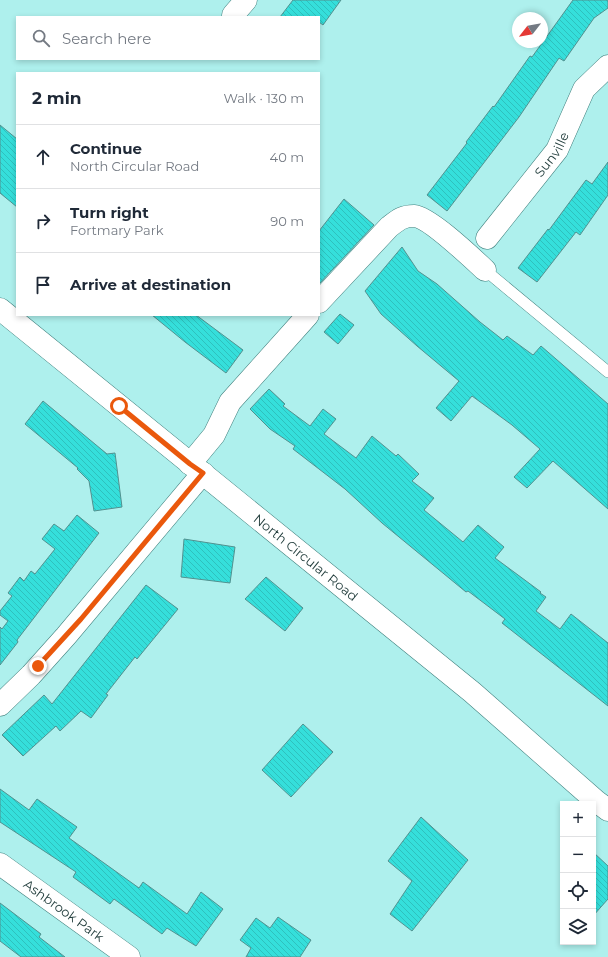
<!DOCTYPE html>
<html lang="en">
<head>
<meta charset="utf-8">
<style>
  body { margin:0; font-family:Montserrat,sans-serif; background:#f6f6f7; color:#1f2937 }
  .controls { position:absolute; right:12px; bottom:12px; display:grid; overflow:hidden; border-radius:0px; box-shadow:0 2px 6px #0003 }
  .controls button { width:36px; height:36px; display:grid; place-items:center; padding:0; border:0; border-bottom:1px solid #e0e1e3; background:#fff; color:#1f2937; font:20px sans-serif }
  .compass { position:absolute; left:512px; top:12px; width:36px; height:36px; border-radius:50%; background:#fff; box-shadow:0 2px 6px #0003; rotate:239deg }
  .stop { position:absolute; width:12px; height:12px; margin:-9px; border:3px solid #ea580c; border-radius:50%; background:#fff }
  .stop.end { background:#ea580c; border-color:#fff; box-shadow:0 1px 4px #0008 }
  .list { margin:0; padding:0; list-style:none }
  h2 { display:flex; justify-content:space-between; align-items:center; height:52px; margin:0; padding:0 16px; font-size:17px }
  h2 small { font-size:13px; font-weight:400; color:#747a83 }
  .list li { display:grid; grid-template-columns:26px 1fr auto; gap:12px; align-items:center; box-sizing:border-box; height:64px; padding:0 16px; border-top:1px solid #e0e1e3 }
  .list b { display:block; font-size:15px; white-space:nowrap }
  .list p { margin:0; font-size:13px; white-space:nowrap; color:#747a83 }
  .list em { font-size:13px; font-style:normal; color:#747a83 }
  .icon { flex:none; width:22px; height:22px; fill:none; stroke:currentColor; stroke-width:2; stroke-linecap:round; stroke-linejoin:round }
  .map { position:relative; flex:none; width:608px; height:957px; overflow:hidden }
  .search { position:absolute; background:#fff; box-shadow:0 2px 6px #0003; left:16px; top:16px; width:304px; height:44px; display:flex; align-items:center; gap:10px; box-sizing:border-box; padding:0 14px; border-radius:0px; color:#747a83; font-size:15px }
  .panel { position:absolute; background:#fff; box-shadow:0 2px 6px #0003; left:16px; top:72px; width:304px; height:244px; border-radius:0px }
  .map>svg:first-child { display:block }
  .building { fill:url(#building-back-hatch); stroke:#52918f }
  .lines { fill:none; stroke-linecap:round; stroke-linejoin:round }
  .service-casing { stroke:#41807e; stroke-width:12 }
  .minor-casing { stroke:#41807e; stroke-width:23 }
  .service { stroke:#fff; stroke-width:11 }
  .minor { stroke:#fff; stroke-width:22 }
  .route { stroke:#ea580c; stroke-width:5 }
  .labels { text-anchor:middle; stroke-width:3; stroke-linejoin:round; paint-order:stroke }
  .street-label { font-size:13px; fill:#243f3e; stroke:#aef0ed }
</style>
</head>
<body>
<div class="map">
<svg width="608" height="957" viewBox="0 0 608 957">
  <defs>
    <pattern id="building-back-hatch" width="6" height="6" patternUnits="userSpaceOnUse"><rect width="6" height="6" fill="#35dfdb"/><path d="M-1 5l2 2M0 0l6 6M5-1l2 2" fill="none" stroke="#2fc0bd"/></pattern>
  </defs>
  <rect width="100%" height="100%" fill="#aef0ed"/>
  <!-- building -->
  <g class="building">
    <path d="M293,0H341L323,25L319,22V17H280Z"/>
    <path d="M573,0H608V8L594,18L564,61L559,58L519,117L447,211L427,195L467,143L466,142L493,106L494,107L530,56L532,57Z"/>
    <path d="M0,125L17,139V207L0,193Z"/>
    <path d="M608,162V195L580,235L576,232L537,282L518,268L548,229L549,230L586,180L592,184Z"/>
    <path d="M344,199L374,225L319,284V231Z"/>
    <path d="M402,247L418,271L437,284L480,322L503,340L507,336L533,355L541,346L608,404V509L553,461L527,488L514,477L540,449L512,425L472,396L451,421L436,408L459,381L417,346L381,314L365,291Z"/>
    <path d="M340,314L354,325L338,344L324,332Z"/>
    <path d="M152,315H196L243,350L226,373L185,342Z"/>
    <path d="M269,389L285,404L283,406L310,426L323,409L336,419L324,434L356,458L372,436L396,456L398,454L419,474L412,481L434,498L424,510L463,542L478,525L504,547L495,558L541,592L540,593L546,597L536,611L560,629L571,614L608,643V706L502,623L505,619L468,591L466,592L382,523L345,489L293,449L295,446L270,429L250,409Z"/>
    <path d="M43,401L107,454L115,453L122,507L94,511L89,481L77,469L78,468L25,424Z"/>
    <path d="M77,515L99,533L17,640L18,642L0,665V627L2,629L8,621L0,615V611L12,596L8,593L20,577L24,581L31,571L35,574L55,549L42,539L54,524L64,531Z"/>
    <path d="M184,539L235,547L230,583L181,577Z"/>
    <path d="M266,577L303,608L285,631L245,599Z"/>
    <path d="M146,585L178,609L137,659L135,657L106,694L108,695L91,718L81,711L60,731L56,726L23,756L2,735L44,695L52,704Z"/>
    <path d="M303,724L333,752L291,797L262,770Z"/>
    <path d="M0,789L29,810L37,799L77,827L69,838L139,888L143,882L187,914L201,892L223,909L196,946L167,928L162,934L114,899L110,904L73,877L76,872L0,822Z"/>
    <path d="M421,817L468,860L412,931L390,914L412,881L388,861Z"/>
    <path d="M593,852L608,866V899L593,916Z"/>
    <path d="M0,903L41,934L39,937L65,957H21L0,941Z"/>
    <path d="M278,917L311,940L300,957H246L251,948L240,940L256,918L270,928Z"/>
  </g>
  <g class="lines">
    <defs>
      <path id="service" d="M485,270L608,372"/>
      <g id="minor">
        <path d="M233,15L246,0"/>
        <path id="s1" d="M487,238L557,150L584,89L608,66"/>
        <path d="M319,302L389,227C398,220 402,216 414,216C429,217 472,258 485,270"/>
        <path id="s2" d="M0,309L472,692L596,801L608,810"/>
        <path d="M190,464L214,435L230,402L308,315"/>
        <path d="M0,705L31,675L66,636L203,473"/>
        <path id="s3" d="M0,864L129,957"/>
      </g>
    </defs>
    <!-- service casing -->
    <use href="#service" class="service-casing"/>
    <!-- minor casing -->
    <use href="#minor" class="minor-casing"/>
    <!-- service -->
    <use href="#service" class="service"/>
    <!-- minor -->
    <use href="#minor" class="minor"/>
  </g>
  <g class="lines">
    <!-- route -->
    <path class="route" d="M38,666L81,619L203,473L190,464L119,406"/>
  </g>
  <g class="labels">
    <!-- street labels -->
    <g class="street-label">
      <text dy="5" stroke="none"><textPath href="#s1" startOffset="106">Sunville</textPath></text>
      <text dy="5" stroke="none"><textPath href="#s2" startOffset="394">North Circular Road</textPath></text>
      <text dy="5" stroke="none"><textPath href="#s3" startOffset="79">Ashbrook Park</textPath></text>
    </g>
  </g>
</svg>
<div class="controls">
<button>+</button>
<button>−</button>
<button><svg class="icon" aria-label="locate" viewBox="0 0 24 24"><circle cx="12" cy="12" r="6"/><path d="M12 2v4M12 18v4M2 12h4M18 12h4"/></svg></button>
<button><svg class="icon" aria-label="layers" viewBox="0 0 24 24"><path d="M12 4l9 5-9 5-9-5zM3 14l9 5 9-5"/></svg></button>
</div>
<svg class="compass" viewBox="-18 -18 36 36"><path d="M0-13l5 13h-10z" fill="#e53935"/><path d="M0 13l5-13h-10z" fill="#747a83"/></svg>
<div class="stop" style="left:119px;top:406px"></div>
<div class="stop end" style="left:38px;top:666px"></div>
<div class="search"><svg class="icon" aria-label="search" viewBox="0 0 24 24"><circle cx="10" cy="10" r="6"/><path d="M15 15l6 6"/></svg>Search here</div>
<section class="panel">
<h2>2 min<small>Walk · 130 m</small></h2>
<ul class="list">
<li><svg class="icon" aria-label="ahead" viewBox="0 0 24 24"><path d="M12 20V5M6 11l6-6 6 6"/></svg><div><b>Continue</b><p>North Circular Road</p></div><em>40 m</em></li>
<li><svg class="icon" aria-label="right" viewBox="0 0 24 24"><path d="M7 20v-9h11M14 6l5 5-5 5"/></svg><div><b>Turn right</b><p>Fortmary Park</p></div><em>90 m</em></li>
<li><svg class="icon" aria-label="arrive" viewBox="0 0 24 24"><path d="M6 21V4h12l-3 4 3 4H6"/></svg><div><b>Arrive at destination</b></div></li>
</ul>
</section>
</div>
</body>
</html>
